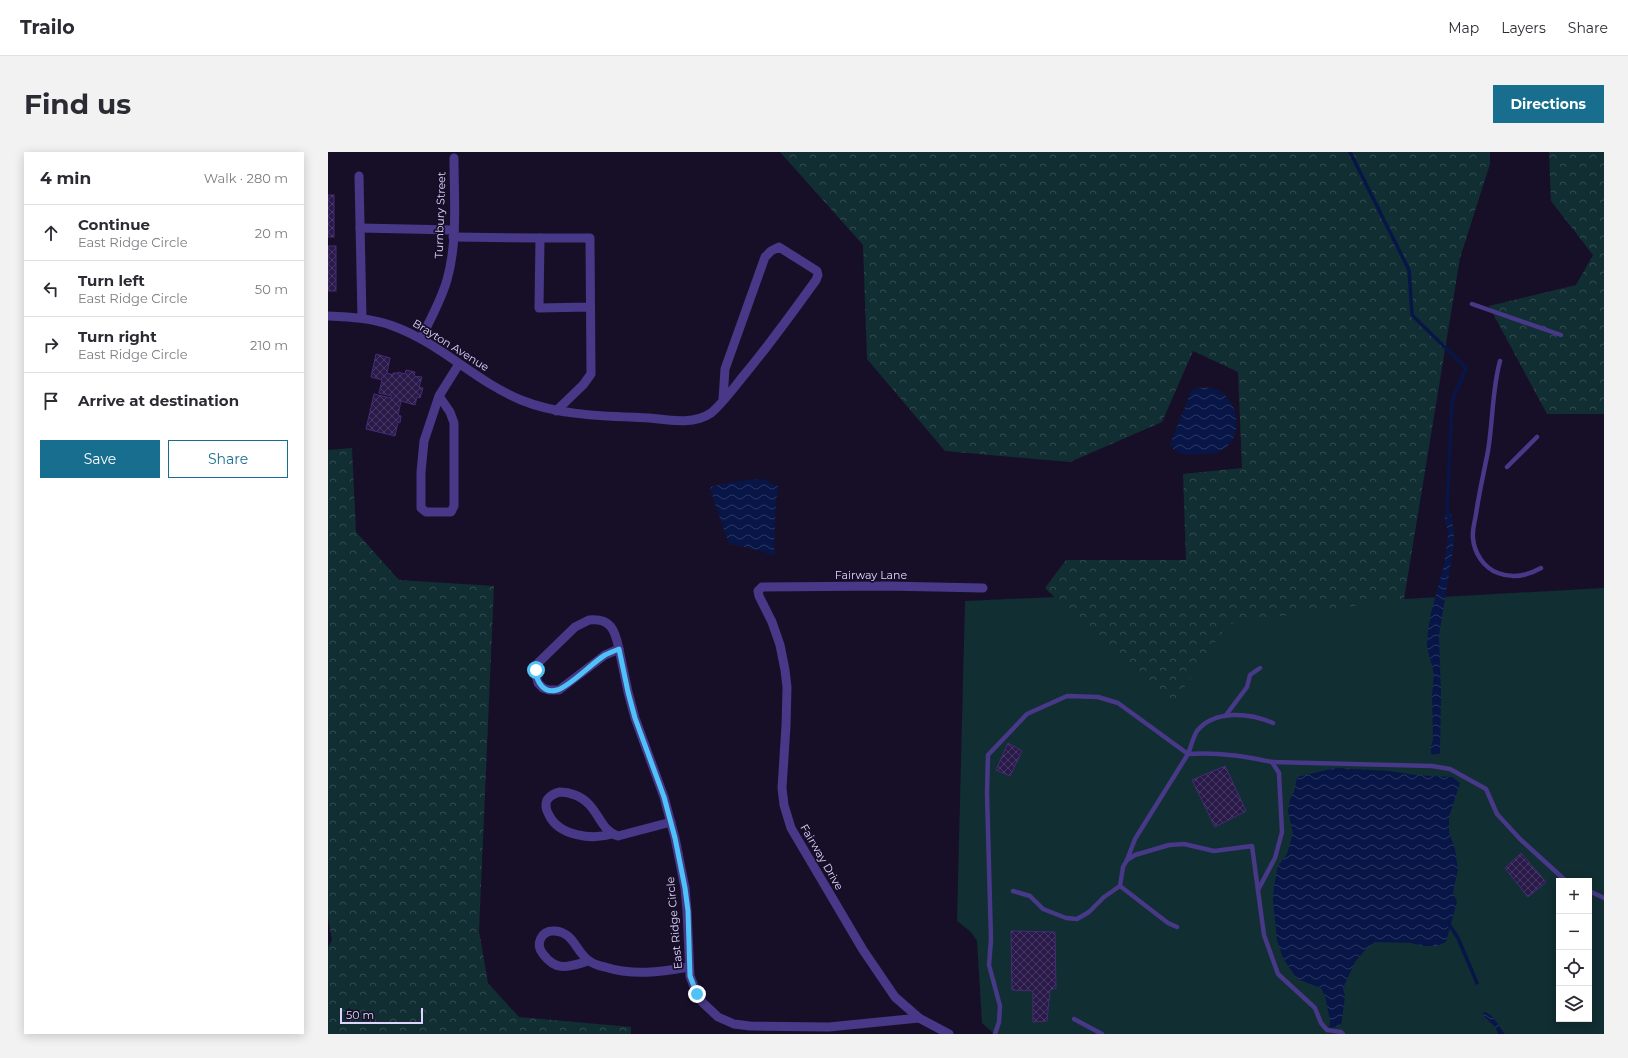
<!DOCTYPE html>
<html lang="en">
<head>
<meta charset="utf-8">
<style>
  body { margin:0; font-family:Montserrat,sans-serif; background:#f2f2f3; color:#2b2b33 }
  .controls { position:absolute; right:12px; bottom:12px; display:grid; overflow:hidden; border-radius:0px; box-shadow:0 2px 10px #0003 }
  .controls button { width:36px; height:36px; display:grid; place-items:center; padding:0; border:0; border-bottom:1px solid #e1e1e2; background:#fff; color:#2b2b33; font:20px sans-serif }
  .scale { position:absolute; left:12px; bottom:10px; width:83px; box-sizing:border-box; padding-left:4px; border:2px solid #e0d5ff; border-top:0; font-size:11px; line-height:14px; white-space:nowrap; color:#e0d5ff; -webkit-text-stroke:3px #170f28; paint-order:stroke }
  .stop { position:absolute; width:12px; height:12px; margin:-9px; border:3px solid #4fc3f7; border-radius:50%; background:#fff }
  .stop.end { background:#4fc3f7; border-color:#fff; box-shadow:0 1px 4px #0008 }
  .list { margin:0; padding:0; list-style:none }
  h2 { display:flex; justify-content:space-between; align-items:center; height:52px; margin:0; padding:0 16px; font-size:17px }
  h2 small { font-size:13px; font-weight:400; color:#7c7c81 }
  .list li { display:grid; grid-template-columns:26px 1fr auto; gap:12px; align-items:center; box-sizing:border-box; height:56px; padding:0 16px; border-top:1px solid #e1e1e2 }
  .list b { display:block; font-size:15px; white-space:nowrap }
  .list p { margin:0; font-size:13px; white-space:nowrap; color:#7c7c81 }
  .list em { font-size:13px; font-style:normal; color:#7c7c81 }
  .actions { display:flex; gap:8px; padding:12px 16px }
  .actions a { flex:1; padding:9px 0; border:1px solid #186e8f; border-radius:0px; text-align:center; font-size:14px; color:#186e8f }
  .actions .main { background:#186e8f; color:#fff }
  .icon { flex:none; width:22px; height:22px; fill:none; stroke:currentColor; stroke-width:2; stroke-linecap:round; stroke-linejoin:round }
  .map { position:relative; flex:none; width:1276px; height:882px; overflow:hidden; border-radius:0px }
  header { display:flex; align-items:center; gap:24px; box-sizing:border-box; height:56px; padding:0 20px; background:#fff; border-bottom:1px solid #e1e1e2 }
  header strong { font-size:19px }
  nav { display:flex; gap:22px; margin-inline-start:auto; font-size:14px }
  .intro { display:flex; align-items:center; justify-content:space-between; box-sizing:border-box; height:96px; padding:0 24px }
  h1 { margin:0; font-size:28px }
  .button { padding:10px 18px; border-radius:0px; background:#186e8f; color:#fff; font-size:14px; font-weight:700 }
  main { display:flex; gap:24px; padding:0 24px }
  aside { flex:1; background:#fff; border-radius:0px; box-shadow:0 2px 10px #0003 }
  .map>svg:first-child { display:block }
  .green { fill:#112e32; fill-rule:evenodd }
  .forest { fill:url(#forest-crowns) }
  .water { fill:url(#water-waves) }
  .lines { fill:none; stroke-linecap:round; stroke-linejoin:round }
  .stream { stroke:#081647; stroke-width:3.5 }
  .building { fill:url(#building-cross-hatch); stroke:#452b76 }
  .service { stroke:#473888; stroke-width:4.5 }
  .minor { stroke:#473888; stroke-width:9 }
  .route { stroke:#4fc3f7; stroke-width:5 }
  .labels { text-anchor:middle; stroke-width:3.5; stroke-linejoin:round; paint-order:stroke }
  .street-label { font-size:11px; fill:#e0d5ff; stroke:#170f28 }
</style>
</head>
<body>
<header>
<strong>Trailo</strong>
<nav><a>Map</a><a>Layers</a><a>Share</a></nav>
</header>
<div class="intro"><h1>Find us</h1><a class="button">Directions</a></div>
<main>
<aside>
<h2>4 min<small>Walk · 280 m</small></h2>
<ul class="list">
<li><svg class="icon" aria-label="ahead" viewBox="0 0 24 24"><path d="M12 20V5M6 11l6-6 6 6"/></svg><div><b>Continue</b><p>East Ridge Circle</p></div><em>20 m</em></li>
<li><svg class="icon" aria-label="left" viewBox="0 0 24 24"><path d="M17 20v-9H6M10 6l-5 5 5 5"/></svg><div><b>Turn left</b><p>East Ridge Circle</p></div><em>50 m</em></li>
<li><svg class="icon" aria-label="right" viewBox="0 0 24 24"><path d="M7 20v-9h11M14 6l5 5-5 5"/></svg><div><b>Turn right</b><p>East Ridge Circle</p></div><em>210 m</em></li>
<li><svg class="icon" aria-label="arrive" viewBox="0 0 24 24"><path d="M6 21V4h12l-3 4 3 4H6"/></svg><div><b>Arrive at destination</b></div></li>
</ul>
<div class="actions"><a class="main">Save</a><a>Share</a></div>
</aside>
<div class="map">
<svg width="1276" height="882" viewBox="0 0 1276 882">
  <defs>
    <pattern id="forest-crowns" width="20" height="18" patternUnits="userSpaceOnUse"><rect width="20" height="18" fill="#112e32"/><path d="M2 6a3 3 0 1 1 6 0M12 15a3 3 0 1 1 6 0" fill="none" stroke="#334b51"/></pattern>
    <pattern id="water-waves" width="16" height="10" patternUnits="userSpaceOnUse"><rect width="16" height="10" fill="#081647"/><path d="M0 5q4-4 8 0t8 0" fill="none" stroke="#2c3763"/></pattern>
    <pattern id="building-cross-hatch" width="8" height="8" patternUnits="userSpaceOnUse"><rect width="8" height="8" fill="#2a1a49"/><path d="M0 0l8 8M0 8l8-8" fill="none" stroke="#493a64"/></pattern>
  </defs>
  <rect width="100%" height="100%" fill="#170f28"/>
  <!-- green -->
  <path class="green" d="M1276,436V882H666L654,871L649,789L643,780L629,769L637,449L726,445L1076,447ZM1231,729H1261V867H1231Z"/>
  <!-- forest -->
  <g class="forest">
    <path d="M452,0H1162V12L1132,106L1076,447L900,472L842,556L717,436L738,408H858L855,322L914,316L910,220L865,199L834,270L742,310L617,299L539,207L535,93Z"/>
    <path d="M1221,0H1276V262H1219L1161,154L1248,133L1265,103L1223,49Z"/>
    <path d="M24,296L28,380L71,428L166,434L151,779L160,831L191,865L303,875V882H0V795L4,788L0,766V298Z"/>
  </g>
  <!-- water -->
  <g class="water">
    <path d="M868,236C873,236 879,235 883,236C911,241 919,287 892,299C885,303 876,301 868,302C857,303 848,303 842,292L863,240Z"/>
    <path d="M434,327L450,334L448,349L446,395L447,401L445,404L434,399L403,392L400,389L382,337L383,335C400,330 416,328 434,327Z"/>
    <path d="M1123,361L1126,381L1125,397L1111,483L1113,542L1112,601L1108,603L1103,602V594L1105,588L1104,544L1106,522L1099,495L1100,478L1103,461L1116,413L1119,393L1120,380L1116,363Z"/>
    <path d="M1007,616L1062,619L1088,623L1124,625L1132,631L1121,665V680L1127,697L1130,718L1125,740L1129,750L1118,790L1109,794H1095L1083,791L1047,790L1039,796L1027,810L1015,836L1017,845L1013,874L1001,876L1002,869L997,844L993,836L969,827L955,806L949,788L945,748L946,734L950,714L959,702L965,681L960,659L962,647L966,640L969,625Z"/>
    <path d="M1157,860C1167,864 1170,874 1177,882H1170L1168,876L1155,863V861Z"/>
  </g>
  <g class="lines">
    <!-- stream -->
    <g class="stream">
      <path d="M1022,0L1081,118L1084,163L1138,216L1124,249L1119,356L1121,365"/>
      <path d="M1120,771L1130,786L1149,831"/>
    </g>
  </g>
  <!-- building -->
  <g class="building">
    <rect x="0" y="43" width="6" height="42"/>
    <rect x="0" y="94" width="8" height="45"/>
    <path d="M48,202L62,206L59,221L65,223V221H70V220L77,222L78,218L87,220L86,224L94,225L91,235L95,236L92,246L89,245L87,253L73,249L70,263L73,264L72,271L70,270L67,284L38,277L46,242L63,246L64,244L51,241L54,228L43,225Z"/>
    <path d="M680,591L694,599L682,624L668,618Z"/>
    <path d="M897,614L918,659L887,675L864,628Z"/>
    <path d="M1193,701L1218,730L1200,745L1177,716Z"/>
    <path d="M683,779L727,780L728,836L722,838L719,869L705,870V839L684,838Z"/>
  </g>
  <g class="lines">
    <!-- service -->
    <g class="service">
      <path d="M1144,152L1233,183"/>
      <path d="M1172,209C1164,238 1165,269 1160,299C1156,320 1151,341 1148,362C1147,369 1144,378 1145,386C1146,401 1156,416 1170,421C1185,427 1199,424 1213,416"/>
      <path d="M1179,315L1209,285"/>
      <path d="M898,563L919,535L922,523L932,516"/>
      <path d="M944,610L1104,614L1122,617L1158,637L1169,662L1192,687L1238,729"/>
      <path d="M930,738L947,706L954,680L951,621L944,610C917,604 888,600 860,602C863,595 865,585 869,579C887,557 922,561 945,571"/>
      <path d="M685,739L702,744L715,757L738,766L749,767L761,760L776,745L792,734"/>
      <path d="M1261,739L1276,746"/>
      <path d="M849,775L840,771L792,734L795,715L799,708L807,703L841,693L856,692L886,699L924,694L936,783L950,822L987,856L993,871L999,878L1013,880L1015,882"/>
      <path d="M746,867L774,882"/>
      <path d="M667,882L671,870L672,854L661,813L663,788L659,641L660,603L699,562L739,544L770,545L790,551L860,602L807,687L799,708"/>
    </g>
    <!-- minor -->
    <g class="minor">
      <path d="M31,24L34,166"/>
      <path d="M32,76L126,78"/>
      <path d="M125,85L212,86"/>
      <path d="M0,164C22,165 44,166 65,174C112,191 147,229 193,248C232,264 279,264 321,266C340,268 366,273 383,261C395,251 407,234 417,222C442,192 465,160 488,128L490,123L489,119L451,95L443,99L437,105L397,217L395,247"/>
      <path d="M93,186C103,167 113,148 119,128C130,89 126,46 126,6"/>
      <path d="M111,244L122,260L126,271V354L123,360H98L93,356V320L96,289L111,244L131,212"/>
      <path d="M228,259L255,233L263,222L262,86H212L211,156L262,155"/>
      <path d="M261,468C283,466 287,478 291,497L277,503L231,538H221L215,536L210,531L208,523L210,511L247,475Z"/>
      <path d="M291,497L300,540L307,566L336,645L347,686L357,736L359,759L362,824L369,842L373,849L390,865L406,872L422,874L501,875L591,866"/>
      <path d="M284,682C264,688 231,684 221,663C218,658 217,653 219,648C222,644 227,641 232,640C237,640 242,641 247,643C271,652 270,678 290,684L343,670"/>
      <path d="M261,809C242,814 229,821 215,802C207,792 213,778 227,779C245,780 248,799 260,808C265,812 271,814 277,815C305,824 332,820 361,815"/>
      <path d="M621,882L591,866L567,845L535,798L463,676L456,653L454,636L458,574L459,535L457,518L452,493L444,470L431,444L430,439L434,435L558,434L655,436"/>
    </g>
  </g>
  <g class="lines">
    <!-- route -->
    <path class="route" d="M208,518C208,530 216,542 229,538C241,535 264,511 277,503C281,501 286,499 291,497L300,540L307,566L336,645L347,686L357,736L360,759L362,824L369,842"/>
  </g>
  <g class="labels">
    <!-- street labels -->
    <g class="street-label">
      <text transform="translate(112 63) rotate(-88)" y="4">Turnbury Street</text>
      <text transform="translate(123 193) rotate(32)" y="4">Brayton Avenue</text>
      <text x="543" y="427">Fairway Lane</text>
      <text transform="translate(494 705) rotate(60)" y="4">Fairway Drive</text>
      <text transform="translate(346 771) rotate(-95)" y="4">East Ridge Circle</text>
    </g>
  </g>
</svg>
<div class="controls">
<button>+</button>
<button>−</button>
<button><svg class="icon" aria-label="locate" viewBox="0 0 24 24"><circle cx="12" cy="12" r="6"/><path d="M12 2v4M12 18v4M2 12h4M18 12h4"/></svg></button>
<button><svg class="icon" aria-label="layers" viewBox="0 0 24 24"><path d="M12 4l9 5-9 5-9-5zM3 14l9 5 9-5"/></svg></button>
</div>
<div class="scale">50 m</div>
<div class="stop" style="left:208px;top:518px"></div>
<div class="stop end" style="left:369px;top:842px"></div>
</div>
</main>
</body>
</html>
